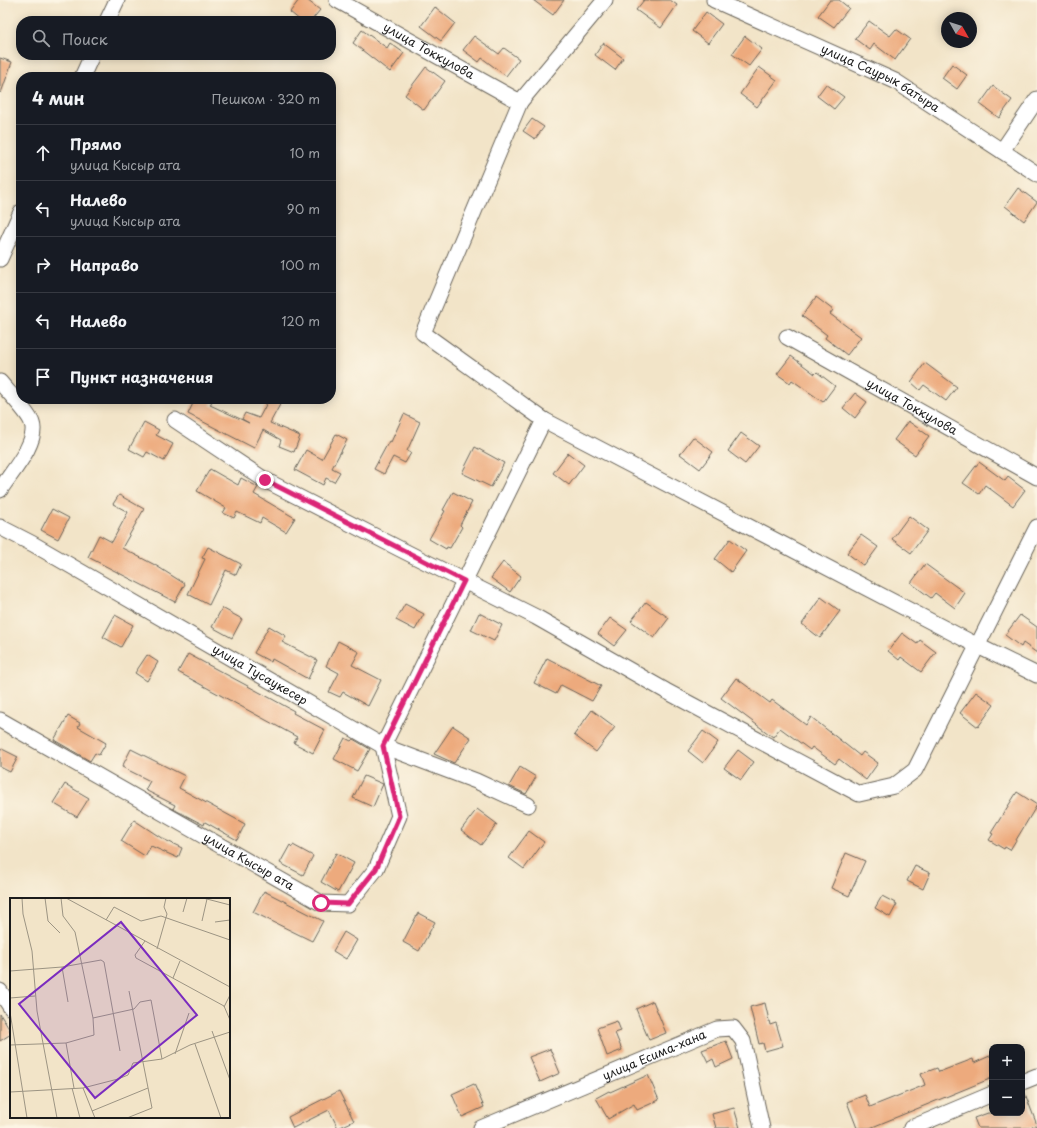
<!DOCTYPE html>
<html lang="ru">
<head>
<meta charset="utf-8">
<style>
  body { margin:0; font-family:"Playpen Sans",sans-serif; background:#20242c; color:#f1f3f6 }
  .controls { position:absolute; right:12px; bottom:12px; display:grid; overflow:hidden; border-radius:8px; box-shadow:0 2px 10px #0003 }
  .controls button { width:36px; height:36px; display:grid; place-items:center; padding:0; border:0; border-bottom:1px solid #363941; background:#171b24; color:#f1f3f6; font:20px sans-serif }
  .compass { position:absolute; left:941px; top:12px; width:36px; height:36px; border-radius:50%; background:#171b24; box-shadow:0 2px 10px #0003; rotate:129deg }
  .stop { position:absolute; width:12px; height:12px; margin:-9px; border:3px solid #db2777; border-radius:50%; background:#fff }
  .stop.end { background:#db2777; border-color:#fff; box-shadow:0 1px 4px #0008 }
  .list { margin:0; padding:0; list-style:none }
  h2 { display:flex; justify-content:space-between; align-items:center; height:52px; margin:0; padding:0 16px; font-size:17px }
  h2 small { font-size:13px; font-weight:400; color:#9ea1a6 }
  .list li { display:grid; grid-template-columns:26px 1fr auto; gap:12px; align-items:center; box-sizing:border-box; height:56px; padding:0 16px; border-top:1px solid #363941 }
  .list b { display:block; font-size:15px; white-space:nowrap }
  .list p { margin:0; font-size:13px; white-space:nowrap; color:#9ea1a6 }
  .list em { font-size:13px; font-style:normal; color:#9ea1a6 }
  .icon { flex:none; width:22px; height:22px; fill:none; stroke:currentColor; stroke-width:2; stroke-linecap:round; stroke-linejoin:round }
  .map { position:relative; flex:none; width:1037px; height:1128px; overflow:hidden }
  .search { position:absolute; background:#171b24; box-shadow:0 2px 10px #0003; left:16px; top:16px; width:320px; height:44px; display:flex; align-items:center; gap:10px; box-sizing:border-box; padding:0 14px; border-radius:16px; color:#9ea1a6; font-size:15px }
  .panel { position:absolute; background:#171b24; box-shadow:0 2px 10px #0003; left:16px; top:72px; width:320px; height:332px; border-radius:16px }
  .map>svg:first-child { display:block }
  .building { fill:#edaa7d }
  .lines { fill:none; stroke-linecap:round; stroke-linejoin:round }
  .minor-casing { stroke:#676258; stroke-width:17 }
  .minor { stroke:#fff; stroke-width:15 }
  .route { stroke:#db2777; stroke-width:5 }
  .labels { text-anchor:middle; stroke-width:3; stroke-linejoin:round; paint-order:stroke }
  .street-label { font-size:12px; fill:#1c1c1c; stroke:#fcf5e5 }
  .inset-road { fill:none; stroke:#9c9483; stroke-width:1 }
  .view { fill:#7b2cbf; fill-opacity:0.15; stroke:#7b2cbf; stroke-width:2 }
  .inset-edge { fill:none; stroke:#1c1c1c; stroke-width:2 }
</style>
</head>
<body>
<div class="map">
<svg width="1037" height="1128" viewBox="0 0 1037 1128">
  <rect width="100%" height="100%" fill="#fcf5e5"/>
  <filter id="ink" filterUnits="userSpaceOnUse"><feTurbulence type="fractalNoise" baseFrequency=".025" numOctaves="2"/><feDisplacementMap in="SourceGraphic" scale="8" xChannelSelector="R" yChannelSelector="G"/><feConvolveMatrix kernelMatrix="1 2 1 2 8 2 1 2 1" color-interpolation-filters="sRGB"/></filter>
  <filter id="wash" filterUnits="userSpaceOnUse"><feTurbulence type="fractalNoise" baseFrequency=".012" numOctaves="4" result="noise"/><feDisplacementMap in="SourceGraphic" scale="16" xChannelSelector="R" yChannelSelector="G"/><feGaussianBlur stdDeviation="0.9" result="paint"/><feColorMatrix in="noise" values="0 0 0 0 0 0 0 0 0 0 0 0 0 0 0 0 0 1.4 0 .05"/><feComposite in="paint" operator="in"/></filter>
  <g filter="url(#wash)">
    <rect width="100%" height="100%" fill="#f2e4c8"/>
    <g id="blocks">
      <!-- building -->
      <g class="building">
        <path d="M299,0H307L320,10L311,21H301L290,12Z"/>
        <path d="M533,0H564L553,15Z"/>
        <path d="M644,0H670L677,5L661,28L636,10Z"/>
        <path d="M830,0H839L849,8L834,27L818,16Z"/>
        <path d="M435,7L455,23L441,41L421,26Z"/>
        <path d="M706,12L722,24L708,43L692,31Z"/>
        <path d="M869,21L890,36L896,29L910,39L895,60L874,44L870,50L855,39Z"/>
        <path d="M362,30L387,48L390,43L404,53L390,72L353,43Z"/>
        <path d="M474,36L499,54L504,48L519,59L506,76L482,58L479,62L463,50Z"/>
        <path d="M745,36L762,49L749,66L732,54Z"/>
        <path d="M603,43L623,58L615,70L595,55Z"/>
        <path d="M0,58L12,62L1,93L0,92Z"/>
        <path d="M952,64L967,75L957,89L942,78Z"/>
        <path d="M426,67L445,81L424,110L405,95Z"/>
        <path d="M759,67L777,80L757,107L740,94Z"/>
        <path d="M826,84L844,97L834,109L817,96Z"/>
        <path d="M993,86L1012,100L999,118L980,104Z"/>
        <path d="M532,119L544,127L535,139L523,131Z"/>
        <path d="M1018,188L1037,202L1024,221L1005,206Z"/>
        <path d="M816,297L833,310L830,314L861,337L847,355L825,338L827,335L802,316Z"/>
        <path d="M791,356L815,374L817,372L835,386L823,402L792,380L790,383L777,374Z"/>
        <path d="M925,363L957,387L946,401L924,385L920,390L911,382Z"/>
        <path d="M855,393L867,402L855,418L843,408Z"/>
        <path d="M195,399H213L210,405L249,423L242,419L245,413L259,418L269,399H283L270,423L300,436L294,452L279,446L281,440L263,430L254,448L188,414Z"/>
        <path d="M404,414L420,422L407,451L411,453L405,463L393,457L384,474L374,469L389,441L391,442Z"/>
        <path d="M908,421L929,436L915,455L894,440Z"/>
        <path d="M144,422L159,430L156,435L173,444L164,461L147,452L144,457L129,449Z"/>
        <path d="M741,433L759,446L745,464L728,451Z"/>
        <path d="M336,434L347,440L332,468L340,472L334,482L326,478L323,485L295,470L306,450L322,459Z"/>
        <path d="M693,437L713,452L700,469L680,454Z"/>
        <path d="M475,447L504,463L491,487L462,473Z"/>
        <path d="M568,453L584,465L569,485L553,473Z"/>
        <path d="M979,462L1005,481L1008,477L1025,490L1013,506L985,485L979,494L963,483Z"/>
        <path d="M210,469L238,485L241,478L258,487L254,494L295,518L286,532L262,518L260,523L237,512L234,518L223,513L226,508L197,491Z"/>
        <path d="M453,492L472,502L460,525L462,527L450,548L447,547L446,549L429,539L445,511L443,510Z"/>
        <path d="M119,495L144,509L122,548L155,565L185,584L175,602L88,557L99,535L112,542L128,512L113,504Z"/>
        <path d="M52,509L69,518L58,539L41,530Z"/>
        <path d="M909,516L928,530L911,553L892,539Z"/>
        <path d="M861,535L878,547L864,566L847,553Z"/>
        <path d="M730,539L746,551L731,572L715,559Z"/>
        <path d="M208,547L241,564L236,575L226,570L209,605L188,594L205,559L202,558Z"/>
        <path d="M503,562L521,576L510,592L491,578Z"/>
        <path d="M925,564L965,593L955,608L935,593L931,598L911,583Z"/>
        <path d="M821,597L840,611L820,638L802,624Z"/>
        <path d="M646,602L669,618L654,638L631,621Z"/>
        <path d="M405,604L424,614L415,630L396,620Z"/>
        <path d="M222,608L242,619L232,638L212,627Z"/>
        <path d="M479,613L502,625L494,641L471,630Z"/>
        <path d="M115,615L133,625L121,647L103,637Z"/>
        <path d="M1020,615L1037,627V653L1023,643L1021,647L1005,635Z"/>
        <path d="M610,618L627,630L614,646L598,634Z"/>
        <path d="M269,626L286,636L282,642L317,660L308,679L272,659L271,662L254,653Z"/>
        <path d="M902,633L917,644L920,640L936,652L921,672L901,657L899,660L888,651Z"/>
        <path d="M338,641L359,652L352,665L381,680L368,706L343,692L340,697L329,692L339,673L326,666Z"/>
        <path d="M188,654L272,699L294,711L293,713L325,730L313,753L294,743L297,737L178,672Z"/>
        <path d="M147,655L158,662L147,681L135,673Z"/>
        <path d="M547,658L601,686L592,701L561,685L556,694L534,683Z"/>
        <path d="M736,678L770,703L772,700L806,725L811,717L860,756L863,752L878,763L866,780L839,759L835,764L812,747L810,750L780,728L773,737L721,698Z"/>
        <path d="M976,692L994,705L978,727L960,713Z"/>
        <path d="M592,710L615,727L596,752L574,735Z"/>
        <path d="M68,716L80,723L78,727L106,743L99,755L95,753L90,761L54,740Z"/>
        <path d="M453,726L471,738L454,763L434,754Z"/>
        <path d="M703,731L718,742L703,763L688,751Z"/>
        <path d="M345,738L351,741L353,739L370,749L357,771L334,759Z"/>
        <path d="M0,748L18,757L10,772L0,767Z"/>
        <path d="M131,749L185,776L179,788L245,824L237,840L205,822L204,825L183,814L173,809L175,805L145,790L150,781L122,767Z"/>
        <path d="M738,750L754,762L741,780L724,768Z"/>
        <path d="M520,767L536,777L526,794L509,786Z"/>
        <path d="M364,776L383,784L373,807L353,798Z"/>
        <path d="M65,784L89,798L77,817L53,803Z"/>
        <path d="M1017,792L1037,805L1010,850L1005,847L1004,849L989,840L993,834L991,833Z"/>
        <path d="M477,809L497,824L481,845L461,830Z"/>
        <path d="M134,820L163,839L182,848L178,858L151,846L145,856L121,841Z"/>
        <path d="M529,831L544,842L524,869L509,858Z"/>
        <path d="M290,845L292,847L293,845L313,856L303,875L280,863Z"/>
        <path d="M336,853L354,863L338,892L321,882Z"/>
        <path d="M846,853L865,861L849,896L831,888Z"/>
        <path d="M915,866L930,873L923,889L907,881Z"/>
        <path d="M264,891L323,921L312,941L253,912Z"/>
        <path d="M882,896L897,904L890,917L875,908Z"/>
        <path d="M418,913L435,922L419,951L403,942Z"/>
        <path d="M344,932L357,940L346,959L333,951Z"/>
        <path d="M653,1001L666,1033L649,1040L636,1009Z"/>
        <path d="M765,1003L770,1025L776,1023L783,1046L765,1051L763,1043L759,1044L750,1007Z"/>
        <path d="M0,1014L11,1032V1034L0,1041Z"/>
        <path d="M617,1021L621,1031L615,1033L622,1050L607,1056L597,1028Z"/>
        <path d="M726,1041L733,1059L716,1067L713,1059L708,1062L702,1050Z"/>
        <path d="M550,1049L560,1073L540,1082L529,1057Z"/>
        <path d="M992,1055V1078L870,1128H857L847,1102L865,1095L870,1107L925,1085L921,1074L937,1068L939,1072L973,1059L974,1063Z"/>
        <path d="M648,1075L659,1100L637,1110L634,1104L608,1119L596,1098L609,1091L610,1092Z"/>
        <path d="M474,1084L484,1107L462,1117L452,1094Z"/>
        <path d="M339,1091L354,1121L338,1128L329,1110L293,1128L288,1117Z"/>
        <path d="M1022,1091H1024L1037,1125L1030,1128H978L974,1118L988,1113H1022Z"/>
        <path d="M734,1108L740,1128H716L712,1114Z"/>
      </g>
    </g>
  </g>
  <g filter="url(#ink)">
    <use href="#blocks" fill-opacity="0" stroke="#676258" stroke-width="1"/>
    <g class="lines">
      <defs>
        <g id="minor">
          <path id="s1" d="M337,0L520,102"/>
          <path id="s2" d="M714,0L895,81L1037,174"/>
          <path d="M107,21L117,0"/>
          <path d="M82,77L92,55"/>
          <path d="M1002,151L1037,99"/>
          <path d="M0,259L21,212"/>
          <path id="s3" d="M787,337L1037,477"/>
          <path d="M0,382C7,391 29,413 32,423C39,442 10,474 0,490"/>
          <path d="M175,420L265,480L400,549L536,617L666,691L859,794L894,786L915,770L1037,527"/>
          <path d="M544,420L978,646L1037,675"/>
          <path id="s4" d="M0,527L33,544L383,746L476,781L528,805"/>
          <path id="s5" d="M0,720L321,903L348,904L376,869L399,816L383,746L544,420L423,333L520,102L605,0"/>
          <path d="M0,991L11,1008"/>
          <path d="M1022,1082L1037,1076"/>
          <path id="s6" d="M481,1128L717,1029L733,1028L743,1041L762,1128"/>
          <path d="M911,1128L992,1094"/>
        </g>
      </defs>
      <!-- minor casing -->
      <use href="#minor" class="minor-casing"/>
      <!-- minor -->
      <use href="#minor" class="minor"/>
    </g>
  </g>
  <g class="lines" filter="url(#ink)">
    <!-- route -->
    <path class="route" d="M265,480L464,581L383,746L399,816L376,869L348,904L321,903"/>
  </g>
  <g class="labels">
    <!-- street labels -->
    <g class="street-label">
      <text dy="4" stroke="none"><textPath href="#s1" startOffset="105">улица Токкулова</textPath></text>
      <text dy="4" stroke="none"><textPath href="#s2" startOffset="184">улица Саурык батыра</textPath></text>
      <text dy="4" stroke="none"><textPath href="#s3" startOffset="143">улица Токкулова</textPath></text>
      <text dy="4" stroke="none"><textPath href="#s4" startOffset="299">улица Тусаукесер</textPath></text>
      <text dy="4" stroke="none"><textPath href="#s5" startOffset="286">улица Кысыр ата</textPath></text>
      <text dy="4" stroke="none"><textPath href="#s6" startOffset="188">улица Есима-хана</textPath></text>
    </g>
  </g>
  <!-- overview -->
  <g transform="translate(10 898)">
    <rect width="220" height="220" fill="#f2e4c8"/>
    <path class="inset-road" d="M12,0L13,16L22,53L27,113L47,220M35,0L38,23L50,35M51,0L53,18L65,34L83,120M56,0L220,89M193,0L220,7M173,14L177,0M96,22L104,9L131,23L151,18L220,42M192,23L197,1M205,24L220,22M135,43L125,57L126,60L214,108L220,122M147,51L157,16L154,9L156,0M52,69L58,104M0,73L52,69L91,62L94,64L110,153M163,80L170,63M0,100L25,98M214,109L220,97M0,114L17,220M202,133L220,182M56,145L64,190M185,146L211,220M0,147L56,145L84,137L83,120L124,111L130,104L141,102L152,161M165,156L179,115M62,190L70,220M73,190L85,220M0,194L73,190L108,181L118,177L123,165L152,161L180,147L220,134M82,213L138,190M117,220L142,210L119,93"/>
    <path class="view" d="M111,24L187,117L85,200L9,106Z"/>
    <rect width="220" height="220" class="inset-edge"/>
  </g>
</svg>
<div class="controls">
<button>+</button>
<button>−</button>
</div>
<svg class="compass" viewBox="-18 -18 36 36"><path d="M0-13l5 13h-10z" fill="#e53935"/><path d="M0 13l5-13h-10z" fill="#9ea1a6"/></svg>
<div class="stop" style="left:321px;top:903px"></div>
<div class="stop end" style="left:265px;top:480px"></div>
<div class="search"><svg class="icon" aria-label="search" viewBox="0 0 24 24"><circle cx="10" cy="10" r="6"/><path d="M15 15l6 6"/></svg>Поиск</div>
<section class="panel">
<h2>4 мин<small>Пешком · 320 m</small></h2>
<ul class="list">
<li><svg class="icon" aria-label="ahead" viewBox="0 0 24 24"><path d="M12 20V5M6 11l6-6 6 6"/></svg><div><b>Прямо</b><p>улица Кысыр ата</p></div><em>10 m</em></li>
<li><svg class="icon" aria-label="left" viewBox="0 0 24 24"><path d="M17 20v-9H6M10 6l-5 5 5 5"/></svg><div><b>Налево</b><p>улица Кысыр ата</p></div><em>90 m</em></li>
<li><svg class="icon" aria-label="right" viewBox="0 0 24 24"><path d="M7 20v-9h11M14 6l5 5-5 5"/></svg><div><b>Направо</b></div><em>100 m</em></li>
<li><svg class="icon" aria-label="left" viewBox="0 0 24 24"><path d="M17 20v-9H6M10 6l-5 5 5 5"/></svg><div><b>Налево</b></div><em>120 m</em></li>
<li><svg class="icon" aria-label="arrive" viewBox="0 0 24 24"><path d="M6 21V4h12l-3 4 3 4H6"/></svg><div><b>Пункт назначения</b></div></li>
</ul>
</section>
</div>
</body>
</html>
